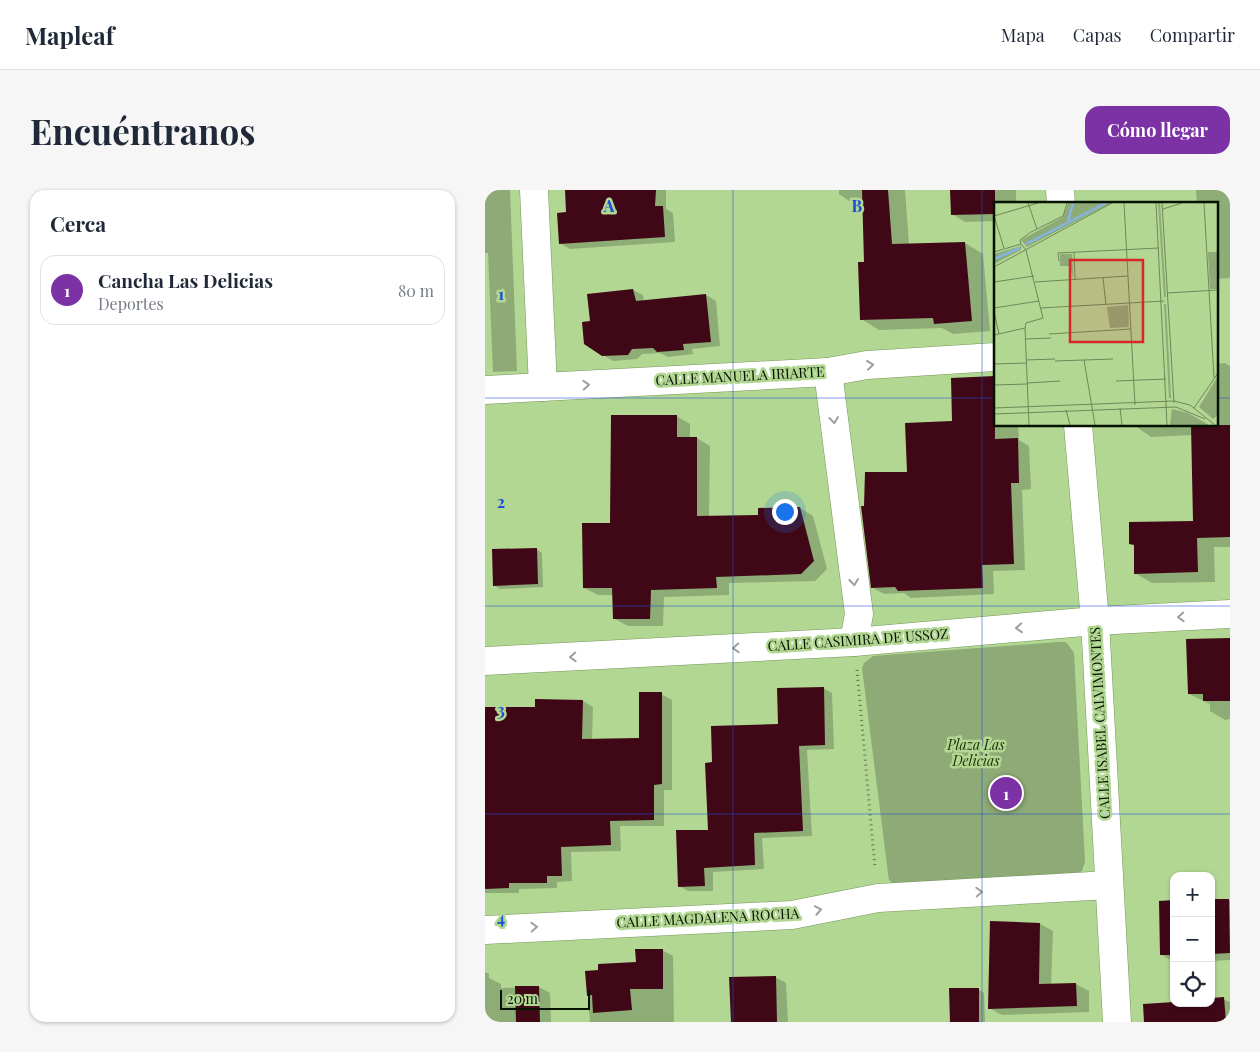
<!DOCTYPE html>
<html lang="es">
<head>
<meta charset="utf-8">
<style>
  body { margin:0; font-family:"Playfair Display",serif; background:#f6f6f7; color:#1f2937 }
  .controls { position:absolute; right:15px; bottom:15px; display:grid; overflow:hidden; border-radius:10px; box-shadow:0 1px 4px #0004 }
  .controls button { width:45px; height:45px; display:grid; place-items:center; padding:0; border:0; border-bottom:1px solid #e0e1e3; background:#fff; color:#1f2937; font:25px sans-serif }
  .scale { position:absolute; left:15px; bottom:12px; width:90px; box-sizing:border-box; padding-left:5px; border:2px solid #061100; border-top:0; font-size:14px; line-height:18px; white-space:nowrap; color:#061100; -webkit-text-stroke:4px #b2d793; paint-order:stroke }
  .you { position:absolute; left:299px; top:321px; width:18px; height:18px; margin:-12px; border:4px solid #fff; border-radius:50%; background:#1a73e8; box-shadow:0 0 0 8px #1a73e833 }
  .badge { display:grid; place-items:center; width:32px; height:32px; border-radius:50%; background:#7c32a4; color:#fff; font-size:16px; font-weight:700 }
  .pin { position:absolute; translate:-50% -50%; border:2px solid #fff; box-shadow:0 1px 5px #0006 }
  .list { margin:0; padding:0; list-style:none }
  h2 { display:flex; justify-content:space-between; align-items:center; height:65px; margin:0; padding:0 20px; font-size:21px }
  h2 small { font-size:16px; font-weight:400; color:#747a83 }
  .list li { display:grid; grid-template-columns:32px 1fr auto; gap:15px; align-items:center; box-sizing:border-box; height:70px; margin:0 10px 10px; padding:0 10px; border:1px solid #e0e1e3; border-radius:15px }
  .list b { display:block; font-size:19px; white-space:nowrap }
  .list p { margin:0; font-size:16px; white-space:nowrap; color:#747a83 }
  .list em { font-size:16px; font-style:normal; color:#747a83 }
  .icon { flex:none; width:28px; height:28px; fill:none; stroke:currentColor; stroke-width:2; stroke-linecap:round; stroke-linejoin:round }
  .map { position:relative; flex:none; width:745px; height:832px; overflow:hidden; border-radius:15px }
  header { display:flex; align-items:center; gap:30px; box-sizing:border-box; height:70px; padding:0 25px; background:#fff; border-bottom:1px solid #e0e1e3 }
  header strong { font-size:24px }
  nav { display:flex; gap:28px; margin-inline-start:auto; font-size:18px }
  .intro { display:flex; align-items:center; justify-content:space-between; box-sizing:border-box; height:120px; padding:0 30px }
  h1 { margin:0; font-size:35px }
  .button { padding:12px 22px; border-radius:15px; background:#7c32a4; color:#fff; font-size:18px; font-weight:700 }
  main { display:flex; gap:30px; padding:0 30px }
  aside { flex:1; background:#fff; border-radius:15px; box-shadow:0 1px 4px #0004 }
  .map>svg:first-child { display:block }
  .green { fill:#8eaa77 }
  .shadow { fill:#0003 }
  .building { fill:#400817 }
  .lines { fill:none; stroke-linecap:round; stroke-linejoin:round }
  .street-casing { stroke:#759656; stroke-width:29 }
  .path { stroke:#5f784c; stroke-width:3; stroke-dasharray:1 4; stroke-linecap:butt }
  .street { stroke:#fff; stroke-width:28 }
  .oneway { stroke:#9ba099 }
  .grid { fill:none; stroke:#1d4ed8; stroke-width:1; stroke-opacity:0.55 }
  .labels { text-anchor:middle; stroke-width:5; stroke-linejoin:round; paint-order:stroke }
  .street-label { font-size:14px; fill:#061100; stroke:#b2d793 }
  .park-label { font-size:14px; font-style:italic; fill:#20340a; stroke:#b2d793 }
  .inset-river { fill:none; stroke:#87b3e4; stroke-width:2.5 }
  .inset-road { fill:none; stroke:#6d8858; stroke-width:1 }
  .view { fill:#d62828; fill-opacity:0.15; stroke:#d62828; stroke-width:2.5 }
  .inset-edge { fill:none; stroke:#061100; stroke-width:2.5 }
  .grid-label { font-size:16px; text-anchor:middle; font-weight:bold; fill:#1d4ed8; stroke:#b2d793; stroke-width:5; stroke-linejoin:round; paint-order:stroke }
</style>
</head>
<body>
<header>
<strong>Mapleaf</strong>
<nav><a>Mapa</a><a>Capas</a><a>Compartir</a></nav>
</header>
<div class="intro"><h1>Encuéntranos</h1><a class="button">Cómo llegar</a></div>
<main>
<aside>
<h2>Cerca<small></small></h2>
<ul class="list">
<li><span class="badge">1</span><div><b>Cancha Las Delicias</b><p>Deportes</p></div><em>80 m</em></li>
</ul>
</aside>
<div class="map">
<svg width="745" height="832" viewBox="0 0 745 832">
  <rect width="100%" height="100%" fill="#b2d793"/>
  <!-- green -->
  <g class="green">
    <path d="M0,0H25L32,181L8,182L3,63H0Z"/>
    <path d="M574,452H581L589,463L600,672L597,681L591,686L410,695L404,690L403,683L377,478L379,473L388,466Z"/>
  </g>
  <!-- shadow -->
  <g class="shadow">
    <path d="M81,0H181V19L188,23L190,52L85,59L75,53L82,23Z"/>
    <path d="M354,0H420L424,55L480,53L498,64L505,141L468,144L457,138L394,140L376,129L380,73L379,21L354,4Z"/>
    <path d="M466,0H531V14H510V31L480,32L467,24Z"/>
    <path d="M711,0H745V88L731,89V14H712Z"/>
    <path d="M148,100L158,105L159,112L221,105L231,111L235,156L207,159L208,164L183,167L175,163L157,164L152,169L128,171L118,165L106,132Z"/>
    <path d="M740,173L745,176V357H729L730,392L667,393L650,383V356L645,353L710,332L708,245L666,247L649,235H731V174Z"/>
    <path d="M510,188V235H533L534,250L544,256L546,299L537,300L540,380L508,381L509,404L426,408L419,403L399,404L388,398L381,317L423,283Z"/>
    <path d="M191,226L205,234V248H212L225,256L224,327H274L315,318L328,326L342,379L330,391L244,393V405L179,407L178,436H143L130,429L129,405H113L99,398L126,334Z"/>
    <path d="M51,359L57,363L58,397L15,399L9,395Z"/>
    <path d="M745,449V529L740,530L725,521V514L704,504Z"/>
    <path d="M338,498L347,503L349,559L322,560L327,646L277,648L279,679L228,682V701H203L194,696L225,641L228,574L294,535Z"/>
    <path d="M176,504L187,510V600H179V636H135L136,661L86,662L87,691L72,692V698L34,699V703H0V548L51,518L98,511L108,517L107,550H155Z"/>
    <path d="M743,710L745,711V770L726,771V711Z"/>
    <path d="M689,712V772L677,765Z"/>
    <path d="M506,733L555,734L568,741L566,795L591,794L604,801V822L517,825L504,818Z"/>
    <path d="M177,760L188,766L189,832H105L101,782L115,781L152,773Z"/>
    <path d="M0,782L4,784V788L16,794V798L54,797L65,803L66,832H0Z"/>
    <path d="M290,787L301,793L303,832H247Z"/>
    <path d="M493,799L499,803L500,832H466Z"/>
    <path d="M738,809L745,812V832H674Z"/>
  </g>
  <!-- building -->
  <g class="building">
    <path d="M80,0H171L170,16H178L180,47L74,54L72,23L81,22Z"/>
    <path d="M377,0H403L407,54L480,52L487,131L449,134L448,128L375,130L373,72H379Z"/>
    <path d="M465,0H510V24L466,25Z"/>
    <path d="M148,99L151,111L221,104L226,152L198,154L199,160L172,162L168,158L147,159L143,165L117,166L99,154L97,132L105,131L102,104Z"/>
    <path d="M510,186V249L533,248L534,293H526L529,374L497,375L498,398L413,401L410,397L386,398L376,316H379L380,282H422L420,233L467,231L466,188Z"/>
    <path d="M126,225H192V247H212V326L273,325V318L315,317L329,371L316,384L231,387L232,398L166,400L165,429H128L127,398H98L97,333H125Z"/>
    <path d="M706,235H745V347L712,348L713,382L649,384V355L644,354V332L708,331Z"/>
    <path d="M52,358L53,394L8,396L7,359Z"/>
    <path d="M745,448V511H718V504H703L701,449Z"/>
    <path d="M339,497L340,555L314,556L318,641L269,643L270,675L219,678L220,696L193,697L191,640H223L220,573L227,572L226,536L293,534L292,498Z"/>
    <path d="M154,502H177V594L169,595V630L125,631L126,655L76,657L77,686H62V693H24V698L0,699V517H50V509L98,510L97,549L154,548Z"/>
    <path d="M726,709H744L745,763L726,764Z"/>
    <path d="M689,710V765H675L674,711Z"/>
    <path d="M505,731L555,733L554,794L591,793L592,816L503,819Z"/>
    <path d="M150,759H178V799H145L147,820L108,823L107,805L102,806L100,781L113,780V774L151,772Z"/>
    <path d="M291,786L292,832H246L244,787Z"/>
    <path d="M30,796H54L55,832H31Z"/>
    <path d="M464,798H494V832H465Z"/>
    <path d="M739,807L741,832H659L658,814L689,812L726,813V808Z"/>
  </g>
  <g class="lines">
    <defs>
      <g id="street">
        <path d="M49,0L58,197"/>
        <path d="M575,0L576,14"/>
        <path d="M343,182L374,424L369,452"/>
        <path d="M0,200L343,182L382,175L510,167"/>
        <path d="M593,235L610,431L632,832"/>
        <path d="M0,471L369,452L610,431L745,424"/>
        <path d="M0,740L307,725L393,708L624,695"/>
      </g>
    </defs>
    <!-- street casing -->
    <use href="#street" class="street-casing"/>
    <!-- path -->
    <path class="path" d="M372,480L390,678"/>
    <!-- street -->
    <use href="#street" class="street"/>
  </g>
  <!-- one-way arrows -->
  <defs><path id="oneway-chevron" d="M-2-3.5L2.5 0L-2 3.5" fill="none" stroke-width="1.6" stroke-linecap="round" stroke-linejoin="round" transform="scale(1.25)"/></defs>
  <g class="oneway">
    <use href="#oneway-chevron" transform="translate(385 175) rotate(-6)"/>
    <use href="#oneway-chevron" transform="translate(101 195) rotate(-3)"/>
    <use href="#oneway-chevron" transform="translate(349 230) rotate(83)"/>
    <use href="#oneway-chevron" transform="translate(369 392) rotate(83)"/>
    <use href="#oneway-chevron" transform="translate(696 427) rotate(177)"/>
    <use href="#oneway-chevron" transform="translate(534 438) rotate(175)"/>
    <use href="#oneway-chevron" transform="translate(251 458) rotate(177)"/>
    <use href="#oneway-chevron" transform="translate(88 467) rotate(177)"/>
    <use href="#oneway-chevron" transform="translate(494 702) rotate(-3)"/>
    <use href="#oneway-chevron" transform="translate(333 720) rotate(-11)"/>
    <use href="#oneway-chevron" transform="translate(49 737) rotate(-3)"/>
  </g>
  <!-- grid -->
  <path class="grid" d="M248,0V832M497,0V832M0,208H510M731,208H745M0,416H745M0,624H745"/>
  <g class="labels">
    <!-- street labels -->
    <g class="street-label">
      <text transform="translate(255 186) rotate(-3)" y="5">CALLE MANUELA IRIARTE</text>
      <text transform="translate(373 450) rotate(-4)" y="5">CALLE CASIMIRA DE USSOZ</text>
      <text transform="translate(615 533) rotate(-93)" y="5">CALLE ISABEL CALVIMONTES</text>
      <text transform="translate(223 728) rotate(-3)" y="5">CALLE MAGDALENA ROCHA</text>
    </g>
    <!-- park labels -->
    <g class="park-label">
      <text x="491" y="560">Plaza Las<tspan x="491" dy="16">Delicias</tspan></text>
    </g>
  </g>
  <!-- overview -->
  <g transform="translate(509 12)">
    <rect width="224" height="224" fill="#b2d793"/>
    <path d="M74,1H117L33,45L27,38L69,15ZM164,1H166L172,95H170ZM27,44V48L0,62V52ZM214,50H224V87H216ZM66,52H78L79,76L76,64H66ZM170,102H172L177,196H175ZM134,103L135,125L116,126L113,105ZM224,174V213L219,217L205,205ZM178,207L194,211L215,223H176Z" fill="#8eaa77"/>
    <path class="inset-river" d="M74,19L79,1M32,42L112,1M0,57L26,46"/>
    <path class="inset-road" d="M34,1L43,27M130,1L141,203M162,1L173,223M168,1L180,201M210,1L220,176M169,7L188,1M0,14L44,1M0,14L10,46M27,42L32,48L49,116L32,121L31,126M27,42L26,38L37,30L69,14L73,1M0,50L27,42M80,50L81,77M65,59L64,51L165,46M0,65L118,1M109,76L112,103M0,80L40,74M41,80L134,74M173,91L224,88M0,106L45,99M47,106L170,99M0,109L5,132M31,126L35,223M55,132L137,127M0,133L31,126M31,137L57,136M32,158L61,157M90,158L101,223M61,159L119,157M0,162L33,161M122,179L172,177M33,181L66,179M0,183L33,182M0,206L180,199L196,203L221,223M126,206L128,223M200,206L224,171M72,208L76,223M0,212L182,205L211,217"/>
    <path class="view" d="M76,58H149V140H76Z"/>
    <rect width="224" height="224" class="inset-edge"/>
  </g>
  <g class="grid-label">
    <text x="124" y="22">A</text>
    <text x="372" y="22">B</text>
    <text x="16" y="110">1</text>
    <text x="16" y="318">2</text>
    <text x="16" y="526">3</text>
    <text x="16" y="734">4</text>
  </g>
</svg>
<div class="controls">
<button>+</button>
<button>−</button>
<button><svg class="icon" aria-label="locate" viewBox="0 0 24 24"><circle cx="12" cy="12" r="6"/><path d="M12 2v4M12 18v4M2 12h4M18 12h4"/></svg></button>
</div>
<div class="scale">20 m</div>
<div class="you"></div>
<div class="pin badge" style="left:521px;top:603px">1</div>
</div>
</main>
</body>
</html>
